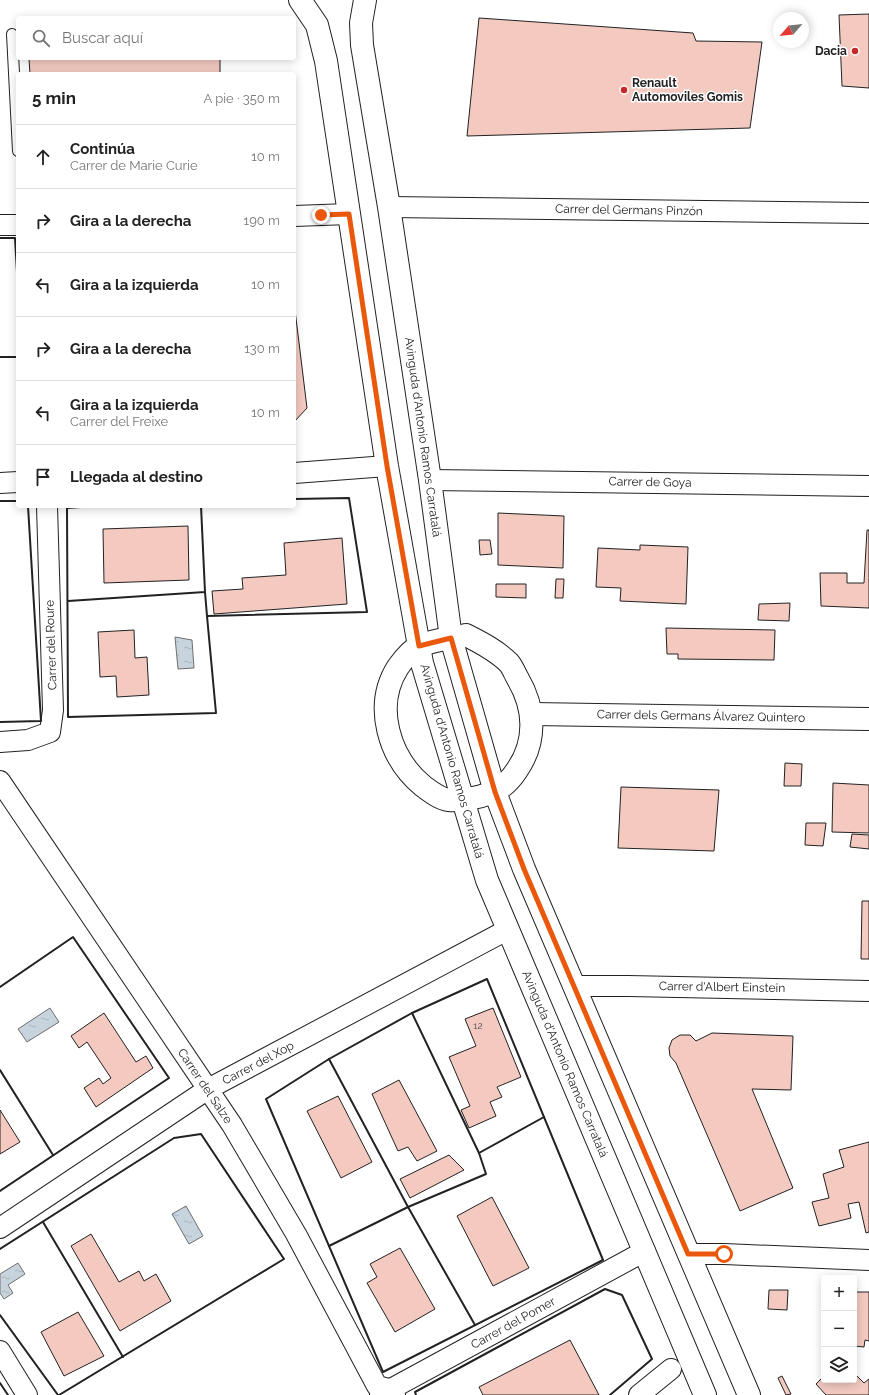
<!DOCTYPE html>
<html lang="es">
<head>
<meta charset="utf-8">
<style>
  body { margin:0; font-family:Raleway,sans-serif; background:#f2f2f2; color:#222 }
  .controls { position:absolute; right:12px; bottom:12px; display:grid; overflow:hidden; border-radius:4px; box-shadow:0 2px 10px #0003 }
  .controls button { width:36px; height:36px; display:grid; place-items:center; padding:0; border:0; border-bottom:1px solid #e0e0e0; background:#fff; color:#222; font:20px sans-serif }
  .compass { position:absolute; left:773px; top:12px; width:36px; height:36px; border-radius:50%; background:#fff; box-shadow:0 2px 10px #0003; rotate:242deg }
  .stop { position:absolute; width:12px; height:12px; margin:-9px; border:3px solid #ea580c; border-radius:50%; background:#fff }
  .stop.end { background:#ea580c; border-color:#fff; box-shadow:0 1px 4px #0008 }
  .list { margin:0; padding:0; list-style:none }
  h2 { display:flex; justify-content:space-between; align-items:center; height:52px; margin:0; padding:0 16px; font-size:17px }
  h2 small { font-size:13px; font-weight:400; color:#767676 }
  .list li { display:grid; grid-template-columns:26px 1fr auto; gap:12px; align-items:center; box-sizing:border-box; height:64px; padding:0 16px; border-top:1px solid #e0e0e0 }
  .list b { display:block; font-size:15px; white-space:nowrap }
  .list p { margin:0; font-size:13px; white-space:nowrap; color:#767676 }
  .list em { font-size:13px; font-style:normal; color:#767676 }
  .icon { flex:none; width:22px; height:22px; fill:none; stroke:currentColor; stroke-width:2; stroke-linecap:round; stroke-linejoin:round }
  .map { position:relative; flex:none; width:869px; height:1395px; overflow:hidden }
  .search { position:absolute; background:#fff; box-shadow:0 2px 10px #0003; left:16px; top:16px; width:280px; height:44px; display:flex; align-items:center; gap:10px; box-sizing:border-box; padding:0 14px; border-radius:4px; color:#767676; font-size:15px }
  .panel { position:absolute; background:#fff; box-shadow:0 2px 10px #0003; left:16px; top:72px; width:280px; height:436px; border-radius:4px }
  .map>svg:first-child { display:block }
  .water { fill:url(#water-ripples); stroke:#6f6f6f }
  .building { fill:#f3c9c0; stroke:#222 }
  .lines { fill:none; stroke-linecap:round; stroke-linejoin:round }
  .lane-casing { stroke:#222; stroke-width:12 }
  .street-casing { stroke:#222; stroke-width:22 }
  .secondary-casing { stroke:#222; stroke-width:24 }
  .lane { stroke:#fff; stroke-width:10 }
  .street { stroke:#fff; stroke-width:20 }
  .secondary { stroke:#fff; stroke-width:22 }
  .wall { stroke:#222; stroke-width:2 }
  .route { stroke:#ea580c; stroke-width:5 }
  .poi-dot { fill:#c62828; stroke:#fff; stroke-width:1.5 }
  .labels { text-anchor:middle; stroke-width:3; stroke-linejoin:round; paint-order:stroke }
  .number-label { font-size:10px; fill:#564c4a }
  .poi-label { font-size:12px; font-weight:bold; fill:#222; stroke:#fff; text-anchor:end }
  .street-label { font-size:12px; fill:#222; stroke:#fff }
</style>
</head>
<body>
<div class="map">
<svg width="869" height="1395" viewBox="0 0 869 1395">
  <defs>
    <pattern id="water-ripples" width="26" height="14" patternUnits="userSpaceOnUse"><rect width="26" height="14" fill="#c7d3dd"/><path d="M2 4q2-2 4 0t4 0M15 11q2-2 4 0t4 0" fill="none" stroke="#abb5bd"/></pattern>
  </defs>
  <rect width="100%" height="100%" fill="#fff"/>
  <!-- water -->
  <g class="water">
    <path d="M175,637L192,640L194,668L178,669Z"/>
    <path d="M50,1008L59,1022L27,1042L18,1029Z"/>
    <path d="M186,1206L203,1236L189,1244L172,1214Z"/>
    <path d="M18,1263L25,1274L8,1285L13,1293L4,1299L0,1293V1274Z"/>
  </g>
  <!-- building -->
  <g class="building">
    <path d="M869,14V88L842,86L839,15Z"/>
    <path d="M479,18L693,33L696,41L762,42L750,128L467,136Z"/>
    <path d="M72,58H220V74H30L29,59Z"/>
    <path d="M294,302L307,408L294,422Z"/>
    <path d="M498,513L564,516L563,568L498,565Z"/>
    <path d="M188,526L189,580L104,583L103,529Z"/>
    <path d="M867,530H869V608L821,606L820,573H847V583H864Z"/>
    <path d="M342,538L347,604L214,614L212,591L243,589L242,578L286,575L284,543Z"/>
    <path d="M479,540H490L492,554L480,555Z"/>
    <path d="M640,545L688,547L686,604L620,601L621,588L596,587L598,548L640,550Z"/>
    <path d="M556,579H564L563,598H555Z"/>
    <path d="M496,584H526V598L496,597Z"/>
    <path d="M790,603L789,621L758,620L759,604Z"/>
    <path d="M666,628L775,630L774,660L678,659V654H667Z"/>
    <path d="M134,630L135,658L147,657L149,695L117,697L116,676L100,677L98,632Z"/>
    <path d="M785,763L802,764L801,786H784Z"/>
    <path d="M833,783L869,785V833L832,832Z"/>
    <path d="M621,787L719,790L714,851L618,848Z"/>
    <path d="M806,823H826L823,846L805,845Z"/>
    <path d="M852,834L869,835V849L850,847Z"/>
    <path d="M862,901H869V959H861Z"/>
    <path d="M493,1008L521,1077L497,1087L502,1097L490,1102L496,1116L469,1128L461,1110L470,1106L449,1057L476,1046L465,1019Z"/>
    <path d="M104,1013L136,1062L146,1056L153,1068L96,1107L84,1088L99,1078L103,1084L111,1078L87,1042L79,1048L71,1036Z"/>
    <path d="M712,1033L793,1036L791,1090L752,1089L793,1188L740,1211L676,1063L670,1056L669,1048L672,1040L680,1035H690L696,1041Z"/>
    <path d="M399,1080L437,1151L417,1161L408,1147L398,1151L372,1094Z"/>
    <path d="M338,1096L372,1162L341,1178L307,1111Z"/>
    <path d="M0,1110L20,1142L0,1154Z"/>
    <path d="M869,1142V1232L866,1233L859,1202L848,1204L851,1218L819,1226L812,1202L829,1198L823,1174L844,1167L839,1150Z"/>
    <path d="M449,1155L464,1170L410,1198L400,1179Z"/>
    <path d="M492,1197L529,1268L493,1286L457,1216Z"/>
    <path d="M91,1234L119,1282L139,1271L144,1281L156,1274L171,1301L120,1331L71,1246Z"/>
    <path d="M400,1248L435,1309L395,1332L367,1283L377,1277L370,1264Z"/>
    <path d="M769,1290H788L787,1310L768,1309Z"/>
    <path d="M854,1292H869V1341L865,1340L864,1347L854,1346Z"/>
    <path d="M78,1312L104,1356L64,1376L41,1332Z"/>
    <path d="M570,1340L599,1395H483L479,1387Z"/>
    <path d="M854,1373L864,1383L869,1379V1395H826L816,1384L824,1376V1380H854Z"/>
    <path d="M782,1376L791,1394L786,1395L778,1378Z"/>
  </g>
  <g class="lines">
    <defs>
      <path id="lane" d="M12,34L18,151"/>
      <g id="street">
        <path d="M389,207L869,213"/>
        <path d="M294,216L349,214"/>
        <path d="M0,225H18"/>
        <path d="M294,473L387,466"/>
        <path d="M430,480L869,486"/>
        <path d="M0,483L18,482"/>
        <path d="M0,742L28,740L50,732L53,710L47,506"/>
        <path d="M0,781L232,1125L296,1234L377,1386L392,1390L395,1395"/>
        <path d="M574,986H628L869,991"/>
        <path d="M0,1228L208,1089L507,930"/>
        <path d="M688,1254H724L869,1260"/>
        <path d="M0,1351L27,1395"/>
        <path d="M380,1395L645,1251"/>
        <path d="M639,1395L671,1369"/>
      </g>
      <g id="secondary">
        <path d="M300,0L317,25L326,61L387,466L422,663L487,880L705,1395"/>
        <path d="M365,0L361,23L362,45L389,207L430,480L451,638L495,792L524,869L749,1395"/>
        <path d="M466,635C482,643 497,651 509,663C513,668 515,674 518,679C535,708 537,741 517,770C506,787 494,794 473,798C466,799 457,801 449,800C440,799 431,792 423,786C389,758 373,706 398,667C403,660 411,650 419,646C433,640 452,638 466,635Z"/>
        <path d="M532,714L869,719"/>
      </g>
    </defs>
    <!-- lane casing -->
    <use href="#lane" class="lane-casing"/>
    <!-- street casing -->
    <use href="#street" class="street-casing"/>
    <!-- secondary casing -->
    <use href="#secondary" class="secondary-casing"/>
    <!-- lane -->
    <use href="#lane" class="lane"/>
    <!-- street -->
    <use href="#street" class="street"/>
    <!-- secondary -->
    <use href="#secondary" class="secondary"/>
    <!-- wall -->
    <g class="wall">
      <path d="M0,238H15L18,289"/>
      <path d="M0,357H18"/>
      <path d="M0,501H18"/>
      <path d="M95,506L67,508L68,717L216,713L207,616L367,612L349,498L294,499"/>
      <path d="M205,592L207,616"/>
      <path d="M68,601L205,592L201,506"/>
      <path d="M0,722L41,721L28,506"/>
      <path d="M487,979L603,1260L383,1372L266,1099L329,1059L412,1013Z"/>
      <path d="M0,987L73,937L169,1078L0,1191"/>
      <path d="M412,1013L479,1153"/>
      <path d="M329,1059L408,1207L475,1325"/>
      <path d="M0,1070L53,1155"/>
      <path d="M43,1222L123,1357"/>
      <path d="M329,1246L408,1207L486,1174L479,1153L544,1117"/>
      <path d="M0,1249L174,1138L201,1134L284,1259L59,1395"/>
      <path d="M0,1315L58,1395"/>
      <path d="M0,1383L8,1395"/>
      <path d="M416,1395L415,1392L605,1289L622,1295L652,1359L610,1395"/>
    </g>
  </g>
  <g class="lines">
    <!-- route -->
    <path class="route" d="M321,215L349,214L387,466L419,646L451,638L495,792L524,869L688,1254H724"/>
  </g>
  <!-- markers -->
  <g class="poi-dot">
    <circle cx="855" cy="51" r="4"/>
    <circle cx="624" cy="90" r="4"/>
  </g>
  <g class="labels">
    <!-- number labels -->
    <g class="number-label">
      <text x="478" y="1029">12</text>
    </g>
    <!-- poi labels -->
    <g class="poi-label">
      <text x="847" y="55">Dacia</text>
      <text x="632" y="87" text-anchor="start">Renault<tspan x="632" dy="14">Automoviles Gomis</tspan></text>
    </g>
    <!-- street labels -->
    <g class="street-label">
      <text transform="translate(629 210) rotate(1)" y="4">Carrer del Germans Pinzón</text>
      <text transform="translate(423 437) rotate(82)" y="4">Avinguda d'Antonio Ramos Carratalá</text>
      <text transform="translate(650 482) rotate(1)" y="4">Carrer de Goya</text>
      <text transform="translate(51 645) rotate(-92)" y="4">Carrer del Roure</text>
      <text transform="translate(701 716) rotate(1)" y="4">Carrer dels Germans Álvarez Quintero</text>
      <text transform="translate(452 761) rotate(74)" y="4">Avinguda d'Antonio Ramos Carratalá</text>
      <text transform="translate(722 987) rotate(1)" y="4">Carrer d'Albert Einstein</text>
      <text transform="translate(258 1063) rotate(-28)" y="4">Carrer del Xop</text>
      <text transform="translate(565 1064) rotate(67)" y="4">Avinguda d'Antonio Ramos Carratalá</text>
      <text transform="translate(205 1086) rotate(56)" y="4">Carrer del Salze</text>
      <text transform="translate(513 1323) rotate(-29)" y="4">Carrer del Pomer</text>
    </g>
  </g>
</svg>
<div class="controls">
<button>+</button>
<button>−</button>
<button><svg class="icon" aria-label="layers" viewBox="0 0 24 24"><path d="M12 4l9 5-9 5-9-5zM3 14l9 5 9-5"/></svg></button>
</div>
<svg class="compass" viewBox="-18 -18 36 36"><path d="M0-13l5 13h-10z" fill="#e53935"/><path d="M0 13l5-13h-10z" fill="#767676"/></svg>
<div class="stop" style="left:724px;top:1254px"></div>
<div class="stop end" style="left:321px;top:215px"></div>
<div class="search"><svg class="icon" aria-label="search" viewBox="0 0 24 24"><circle cx="10" cy="10" r="6"/><path d="M15 15l6 6"/></svg>Buscar aquí</div>
<section class="panel">
<h2>5 min<small>A pie · 350 m</small></h2>
<ul class="list">
<li><svg class="icon" aria-label="ahead" viewBox="0 0 24 24"><path d="M12 20V5M6 11l6-6 6 6"/></svg><div><b>Continúa</b><p>Carrer de Marie Curie</p></div><em>10 m</em></li>
<li><svg class="icon" aria-label="right" viewBox="0 0 24 24"><path d="M7 20v-9h11M14 6l5 5-5 5"/></svg><div><b>Gira a la derecha</b></div><em>190 m</em></li>
<li><svg class="icon" aria-label="left" viewBox="0 0 24 24"><path d="M17 20v-9H6M10 6l-5 5 5 5"/></svg><div><b>Gira a la izquierda</b></div><em>10 m</em></li>
<li><svg class="icon" aria-label="right" viewBox="0 0 24 24"><path d="M7 20v-9h11M14 6l5 5-5 5"/></svg><div><b>Gira a la derecha</b></div><em>130 m</em></li>
<li><svg class="icon" aria-label="left" viewBox="0 0 24 24"><path d="M17 20v-9H6M10 6l-5 5 5 5"/></svg><div><b>Gira a la izquierda</b><p>Carrer del Freixe</p></div><em>10 m</em></li>
<li><svg class="icon" aria-label="arrive" viewBox="0 0 24 24"><path d="M6 21V4h12l-3 4 3 4H6"/></svg><div><b>Llegada al destino</b></div></li>
</ul>
</section>
</div>
</body>
</html>
